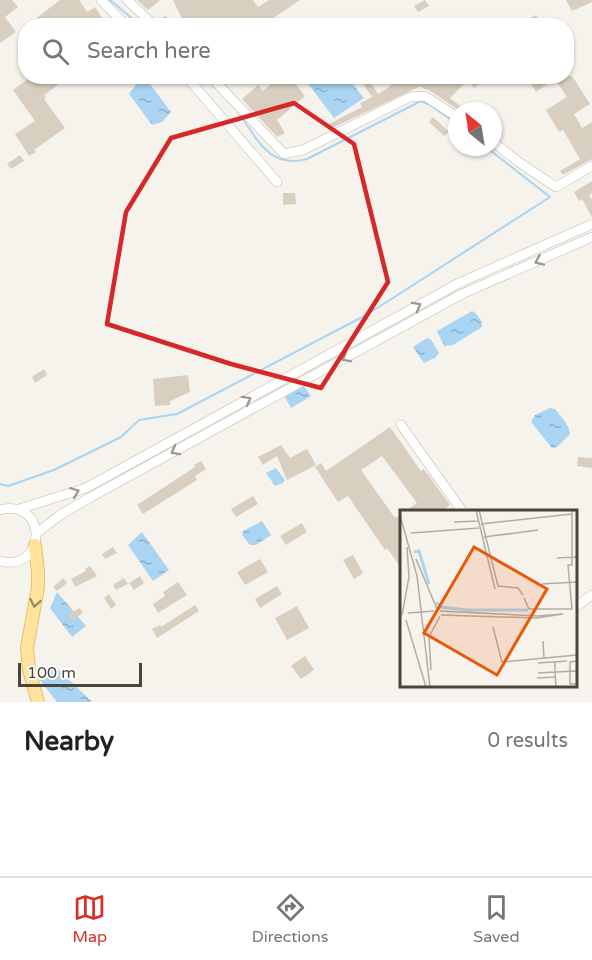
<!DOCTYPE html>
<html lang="en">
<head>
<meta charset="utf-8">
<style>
  body { margin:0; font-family:"Varela Round",sans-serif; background:#f6f6f6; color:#222 }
  .compass { position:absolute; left:448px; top:102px; width:54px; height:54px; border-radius:50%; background:#fff; box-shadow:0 2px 4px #0004; rotate:330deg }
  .scale { position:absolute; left:18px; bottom:15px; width:124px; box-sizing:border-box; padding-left:6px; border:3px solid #4b4439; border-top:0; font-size:16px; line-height:21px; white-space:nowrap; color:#4b4439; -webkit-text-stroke:4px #fff; paint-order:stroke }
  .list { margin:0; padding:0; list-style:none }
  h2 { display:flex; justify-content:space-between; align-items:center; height:78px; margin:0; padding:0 24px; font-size:26px }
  h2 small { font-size:20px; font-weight:400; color:#767676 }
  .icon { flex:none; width:33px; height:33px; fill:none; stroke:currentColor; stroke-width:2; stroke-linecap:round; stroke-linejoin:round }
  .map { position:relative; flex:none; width:592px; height:702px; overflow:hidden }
  .search { position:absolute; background:#fff; box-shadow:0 2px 4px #0004; left:18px; right:18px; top:18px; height:66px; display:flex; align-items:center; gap:15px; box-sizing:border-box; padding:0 21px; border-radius:24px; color:#767676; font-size:22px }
  .sheet { height:174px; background:#fff }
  nav { display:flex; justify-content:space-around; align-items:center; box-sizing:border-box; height:84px; border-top:2px solid #e0e0e0; background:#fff; font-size:16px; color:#767676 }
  nav a { display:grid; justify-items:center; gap:3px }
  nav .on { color:#d93025 }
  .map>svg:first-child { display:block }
  .water { fill:url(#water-ripples) }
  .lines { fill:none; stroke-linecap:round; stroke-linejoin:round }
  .stream { stroke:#a9d4f2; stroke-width:2 }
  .building { fill:#d8cfc1 }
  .minor-casing { stroke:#c2bbae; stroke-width:10 }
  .major-casing { stroke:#e6c16a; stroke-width:14 }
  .minor { stroke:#fff; stroke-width:9 }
  .major { stroke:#ffe39c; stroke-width:12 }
  .oneway { stroke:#9c9892 }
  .oneway2 { stroke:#9c8c66 }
  .marked { fill:none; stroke:#d62828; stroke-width:4.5; stroke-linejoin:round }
  .inset-river { fill:none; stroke:#a9d4f2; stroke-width:3 }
  .inset-road { fill:none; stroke:#b2ada4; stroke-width:1.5 }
  .view { fill:#e8590c; fill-opacity:0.15; stroke:#e8590c; stroke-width:3 }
  .inset-edge { fill:none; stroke:#4b4439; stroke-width:3 }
</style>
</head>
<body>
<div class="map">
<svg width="592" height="702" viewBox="0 0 592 702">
  <defs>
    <pattern id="water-ripples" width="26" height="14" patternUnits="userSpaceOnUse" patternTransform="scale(1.5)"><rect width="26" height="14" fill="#a9d4f2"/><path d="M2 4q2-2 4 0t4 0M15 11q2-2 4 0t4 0" fill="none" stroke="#8caec5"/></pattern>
  </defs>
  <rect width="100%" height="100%" fill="#f6f3ec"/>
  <!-- water -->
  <g class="water">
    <path d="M303,77H347L364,98L334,118Z"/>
    <path d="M147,80L171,112L162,122L152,125L129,94L137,83Z"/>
    <path d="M472,311C477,313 483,322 482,327L453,345L444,346L437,331Z"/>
    <path d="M427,338L431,340L439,353L435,358L424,363L413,347Z"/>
    <path d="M303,385L311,396L291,408L285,397Z"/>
    <path d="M550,408L555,409C561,417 569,424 570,434L557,447L552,448L531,422L535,415Z"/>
    <path d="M276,468L285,480L283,483L275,486L266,473Z"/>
    <path d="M262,521L271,535L256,545H250L242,535L243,531Z"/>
    <path d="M142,532L169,570L153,581L128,545Z"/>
    <path d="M57,592L86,626L72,637L50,608Z"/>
    <path d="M55,666L92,702H57L39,679Z"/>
  </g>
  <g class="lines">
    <!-- stream -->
    <g class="stream">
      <path d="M110,0L141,26"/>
      <path d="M203,76L210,82"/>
      <path d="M238,112C258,139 268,169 307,159L421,101L430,105L457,124"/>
      <path d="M0,484L8,486L54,470L121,437L139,420L177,414L368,314L550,197L486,147"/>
    </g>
  </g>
  <!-- building -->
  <g class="building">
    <path d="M0,0H12L18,7L5,17L16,32L0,43Z"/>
    <path d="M60,0H79L87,12L95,7L105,22L110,18L117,26H38L34,20Z"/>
    <path d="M137,0H160L148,10Z"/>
    <path d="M173,0H253L258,7L269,0H300L269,21L272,26H232L230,23L226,26H162L164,16L184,23Z"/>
    <path d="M425,0L429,6L418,12L414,6Z"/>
    <path d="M566,0H592V2L572,11Z"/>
    <path d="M536,15L543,26H529L526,21Z"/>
    <path d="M32,76H54L59,84L44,95L46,97L44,99L65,128L34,150L36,152L29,156L15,134L35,121L13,90Z"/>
    <path d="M280,76H289L305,96L277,120L285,133L277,137L242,99L258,85L263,91Z"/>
    <path d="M385,76H491L474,88L468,80L450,98L467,111H460L429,90L424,89L421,86L332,128L329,124L362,107L360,103L372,97L362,82L368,78L378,94L391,86Z"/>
    <path d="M541,76H572L590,104L574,114L582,128L592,122V159L563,175L560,171L580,159L563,130L559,132L546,110L567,97L555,79L536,92L531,84Z"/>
    <path d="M433,117L449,132L444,136L429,122Z"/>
    <path d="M20,155L24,161L11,169L7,164Z"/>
    <path d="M592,181V193L589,195L592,200V217L582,199L579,201L574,192Z"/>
    <path d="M283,193H295L296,204L283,205Z"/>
    <path d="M44,369L47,375L35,383L32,377Z"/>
    <path d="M188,375L190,392L170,401V405L155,406L153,379Z"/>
    <path d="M390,427L421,471L424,469L450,505L441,512H404L417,503L382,456L361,470L395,518L402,514V569L387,548L385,550L348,496L338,502L315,467L321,463L326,471Z"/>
    <path d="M281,445L290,458L307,449L316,465L287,480L277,456L263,465L258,457Z"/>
    <path d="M578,457L592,458V468L577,466Z"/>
    <path d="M201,461L206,469L195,476L197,480L143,514L137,505L195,467L194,465Z"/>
    <path d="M253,496L258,504L236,517L231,509Z"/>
    <path d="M302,523L307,532L286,545L280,536Z"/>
    <path d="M113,547L117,553L105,559L102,554Z"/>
    <path d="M353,555L363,573L354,579L343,560Z"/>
    <path d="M260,559L268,572L245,585L237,572Z"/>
    <path d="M90,566L97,576L75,587L71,579L86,571L85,569Z"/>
    <path d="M140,576L144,583L134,590L129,583Z"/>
    <path d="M63,578L67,583L57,591L53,587Z"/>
    <path d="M124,578L128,584L116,590L113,585Z"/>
    <path d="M178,582L187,595L158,613L153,604L165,596L163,592Z"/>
    <path d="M277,586L282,594L260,608L255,599Z"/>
    <path d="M109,594L116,605L111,609L104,598Z"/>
    <path d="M195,605L199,611L157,638L152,629L160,625L161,627Z"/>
    <path d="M297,606L309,628L287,640L275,618Z"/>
    <path d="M80,608L83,613L72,620L68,614Z"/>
    <path d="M305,656L314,670L301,679L291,666Z"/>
  </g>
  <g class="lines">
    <defs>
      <g id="minor">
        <path d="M101,0L127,26"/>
        <path d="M127,0L155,26"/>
        <path d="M186,76L277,182"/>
        <path d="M210,76L284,154L303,150L410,97L425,96L457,117"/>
        <path d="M493,142L520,163L556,187L592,166"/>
        <path d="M401,425L463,512"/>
        <path d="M19,509L86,488L459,283L592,224"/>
        <path d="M0,510C48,497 48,573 0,561"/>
        <path d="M37,533L60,515L91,497L462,294L592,237"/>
        <path d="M576,604L577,606L592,595"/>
      </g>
      <path id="major" d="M35,545L38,572V587L27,648L29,670L38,702"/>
    </defs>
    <!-- minor casing -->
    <use href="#minor" class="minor-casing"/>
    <!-- major casing -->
    <use href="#major" class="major-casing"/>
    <!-- minor -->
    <use href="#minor" class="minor"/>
    <!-- major -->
    <use href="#major" class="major"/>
  </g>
  <!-- one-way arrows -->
  <defs><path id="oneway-chevron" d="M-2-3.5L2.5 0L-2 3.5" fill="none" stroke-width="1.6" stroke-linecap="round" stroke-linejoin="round" transform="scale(1.5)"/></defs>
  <g class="oneway">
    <use href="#oneway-chevron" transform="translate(539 261) rotate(156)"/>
    <use href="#oneway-chevron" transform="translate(417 306) rotate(-29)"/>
    <use href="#oneway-chevron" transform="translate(346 358) rotate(151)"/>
    <use href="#oneway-chevron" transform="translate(247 400) rotate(-29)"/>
    <use href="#oneway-chevron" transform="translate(175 451) rotate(151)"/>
    <use href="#oneway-chevron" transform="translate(75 492) rotate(-21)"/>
  </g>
  <use class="oneway2" href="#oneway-chevron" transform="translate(35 603) rotate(100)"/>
  <!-- marked area -->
  <path class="marked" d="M294,103L354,144L388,282L321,388L231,364L107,324L126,212L171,138Z"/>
  <!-- overview -->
  <g transform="translate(400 510)">
    <rect width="177" height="177" fill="#f6f3ec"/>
    <path class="inset-river" d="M14,42L19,41L29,74M36,92L41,97L67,100H128"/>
    <path class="inset-road" d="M76,0L95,79M79,0L98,76L118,78L123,85M0,5L17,66L30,177M54,12L78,11M81,14L172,4M11,23L79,18M84,27L138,20M157,48L177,47M16,49L37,99M142,74L177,72M124,88L129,99H172L168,55H172V0M40,101L137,106L163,104L137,108L41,105M8,103L34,101M2,105L9,67L7,37M6,110L26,177M93,117L102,152L177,145M143,131L144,149M177,151L170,152V174H177M138,153L167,151M31,160L29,127L40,106M138,163L155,162V151M137,168L156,167M156,177L155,162L177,161"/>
    <path class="view" d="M74,37L147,79L97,165L24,123Z"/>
    <rect width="177" height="177" class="inset-edge"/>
  </g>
</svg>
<svg class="compass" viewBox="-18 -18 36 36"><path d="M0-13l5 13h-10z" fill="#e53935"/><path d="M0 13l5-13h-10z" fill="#767676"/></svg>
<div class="scale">100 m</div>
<div class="search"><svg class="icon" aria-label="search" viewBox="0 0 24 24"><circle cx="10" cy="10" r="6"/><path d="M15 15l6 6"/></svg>Search here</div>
</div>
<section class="sheet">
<h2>Nearby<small>0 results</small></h2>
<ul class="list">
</ul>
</section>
<nav>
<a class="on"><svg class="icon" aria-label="map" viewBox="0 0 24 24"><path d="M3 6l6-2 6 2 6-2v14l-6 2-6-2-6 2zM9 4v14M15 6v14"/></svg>Map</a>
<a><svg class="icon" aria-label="directions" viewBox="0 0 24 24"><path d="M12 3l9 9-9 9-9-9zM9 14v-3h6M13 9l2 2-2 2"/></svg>Directions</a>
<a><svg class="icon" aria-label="saved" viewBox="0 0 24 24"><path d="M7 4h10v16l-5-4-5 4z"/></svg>Saved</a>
</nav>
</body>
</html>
